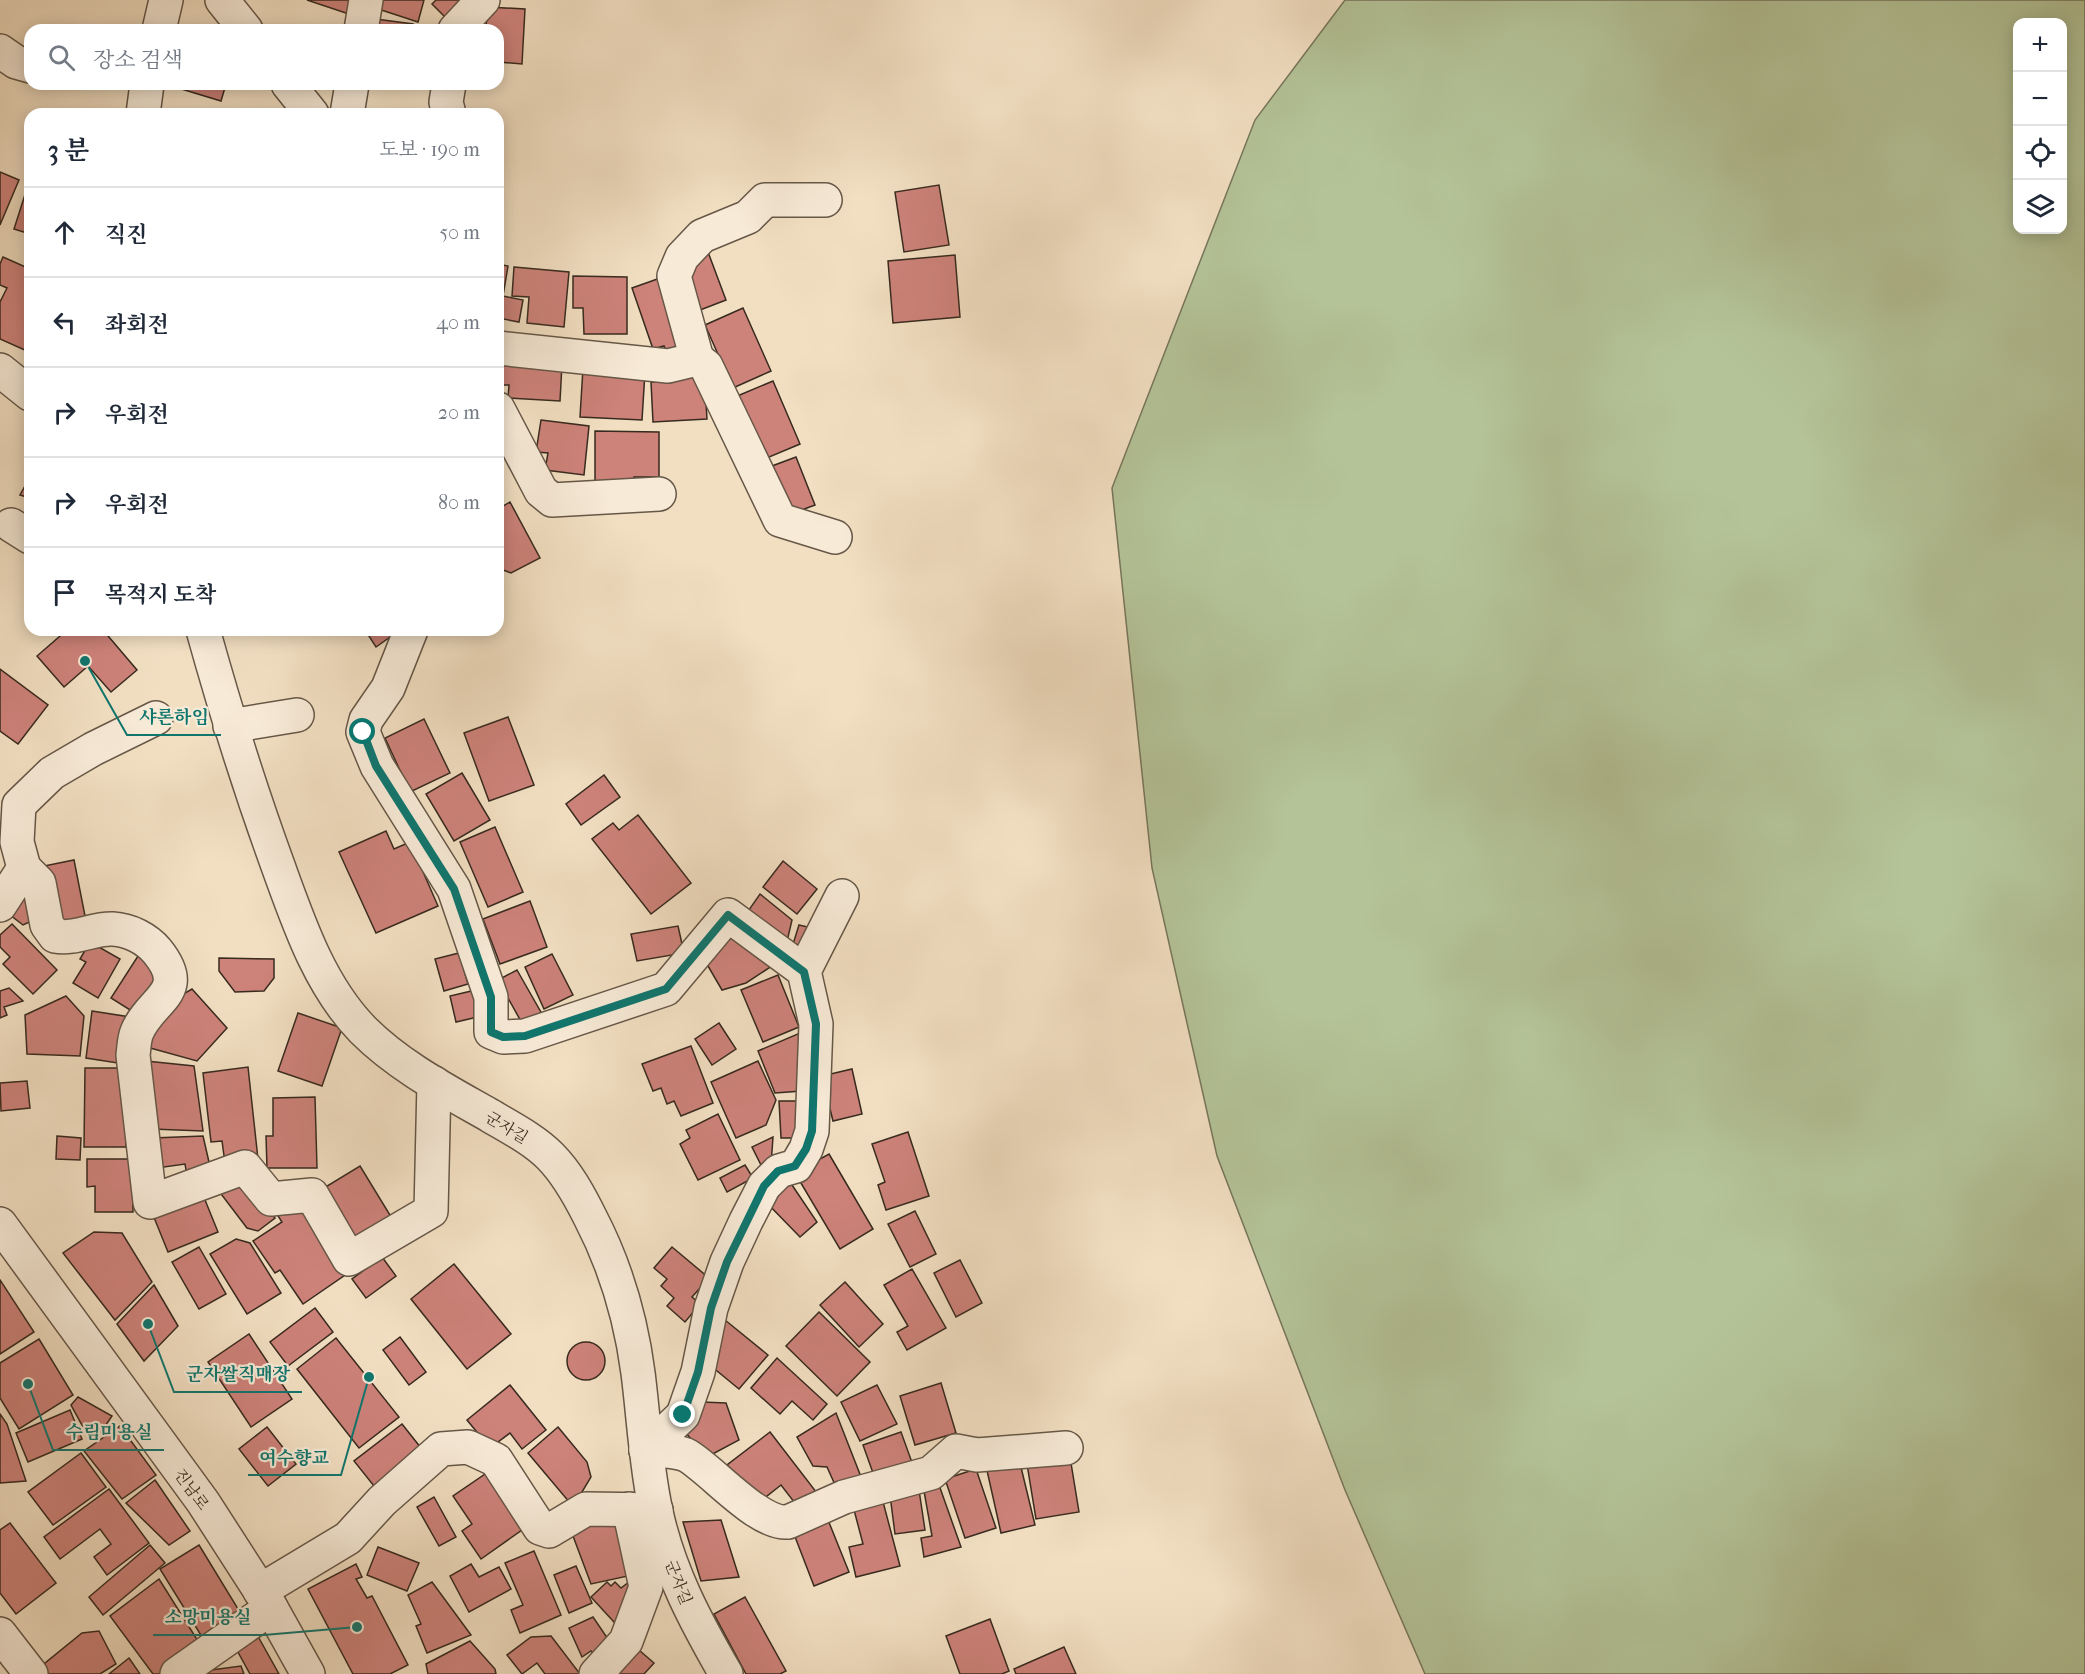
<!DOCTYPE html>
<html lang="ko">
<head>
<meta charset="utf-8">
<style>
  body { margin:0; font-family:"IM FELL French Canon","Noto Serif KR",serif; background:#f6f6f7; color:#1f2937 }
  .controls { position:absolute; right:18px; top:18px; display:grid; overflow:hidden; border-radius:12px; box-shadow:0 3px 15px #0003 }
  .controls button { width:54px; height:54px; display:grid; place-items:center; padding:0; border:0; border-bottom:2px solid #e0e1e3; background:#fff; color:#1f2937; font:30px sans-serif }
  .stop { position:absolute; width:18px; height:18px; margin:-14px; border:4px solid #0f766e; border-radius:50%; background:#fff }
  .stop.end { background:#0f766e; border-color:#fff; box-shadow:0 2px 6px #0008 }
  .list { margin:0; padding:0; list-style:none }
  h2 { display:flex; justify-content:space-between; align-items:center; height:78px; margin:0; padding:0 24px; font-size:26px }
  h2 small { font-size:20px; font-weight:400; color:#747a83 }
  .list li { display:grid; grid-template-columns:39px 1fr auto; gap:18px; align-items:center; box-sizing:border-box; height:90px; padding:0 24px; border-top:2px solid #e0e1e3 }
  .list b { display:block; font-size:22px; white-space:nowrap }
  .list em { font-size:20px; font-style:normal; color:#747a83 }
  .icon { flex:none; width:33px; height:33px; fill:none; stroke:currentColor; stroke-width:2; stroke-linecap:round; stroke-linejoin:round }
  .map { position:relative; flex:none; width:2085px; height:1674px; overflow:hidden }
  .search { position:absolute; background:#fff; box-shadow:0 3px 15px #0003; left:24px; top:24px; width:480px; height:66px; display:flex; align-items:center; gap:15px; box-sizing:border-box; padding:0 21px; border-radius:18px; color:#747a83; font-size:22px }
  .panel { position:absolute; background:#fff; box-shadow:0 3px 15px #0003; left:24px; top:108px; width:480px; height:528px; border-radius:18px }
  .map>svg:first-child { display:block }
  .green { fill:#b4c398; stroke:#76765b; stroke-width:1.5; fill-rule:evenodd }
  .building { fill:#cd827a; stroke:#372a1e; stroke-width:1.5 }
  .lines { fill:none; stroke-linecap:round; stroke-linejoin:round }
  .minor-casing { stroke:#665747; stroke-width:36 }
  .minor { stroke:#f7ead7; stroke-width:33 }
  .route { stroke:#0f766e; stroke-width:8 }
  .labels { text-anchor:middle; stroke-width:4.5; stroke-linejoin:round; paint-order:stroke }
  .street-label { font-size:16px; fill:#372a1e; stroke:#f7ead7 }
  .leader { fill:none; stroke:#0f766e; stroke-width:2 }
  .callout-dot { fill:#0f766e; stroke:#f7ead7; stroke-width:2 }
  .callout-label { font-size:18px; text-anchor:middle; font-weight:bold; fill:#0f766e; stroke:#f7ead7; stroke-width:4.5; stroke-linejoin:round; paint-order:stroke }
</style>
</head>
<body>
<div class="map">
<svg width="2085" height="1674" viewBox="0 0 2085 1674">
  <rect width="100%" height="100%" fill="#f2dfc2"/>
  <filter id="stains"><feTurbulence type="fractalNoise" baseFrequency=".00333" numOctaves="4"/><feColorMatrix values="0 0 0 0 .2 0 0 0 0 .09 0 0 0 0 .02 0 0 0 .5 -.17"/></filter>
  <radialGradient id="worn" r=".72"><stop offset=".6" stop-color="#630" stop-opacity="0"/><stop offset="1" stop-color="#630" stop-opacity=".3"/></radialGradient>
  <!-- green -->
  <path class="green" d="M1345,0H2085V1674H1425L1345,1490L1217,1156L1152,868L1112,488L1255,120ZM2018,22H2062V230H2018Z"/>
  <!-- building -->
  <g class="building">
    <path d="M307,0H354L349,14Z"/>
    <path d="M371,0H424L418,22L369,6Z"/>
    <path d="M436,0H472L450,22L432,4Z"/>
    <path d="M487,7L525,9L522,64L498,62V30H486Z"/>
    <path d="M368,18L413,24L412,30H366Z"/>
    <path d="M179,84H226L221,101L178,88Z"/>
    <path d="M0,172L19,180L0,225Z"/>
    <path d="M30,179V234L14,229Z"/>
    <path d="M939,185L949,245L904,252L895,192Z"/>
    <path d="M708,252L726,300L695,312L685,261Z"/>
    <path d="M955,255L960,317L893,323L888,261Z"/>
    <path d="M3,257L30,269V345L27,351L0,339V302L7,288L0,285V264Z"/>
    <path d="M498,264L508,266L503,296L523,300L519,322L498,318Z"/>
    <path d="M514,267L569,272L564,327L527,323L529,297L512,296Z"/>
    <path d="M573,276L627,277V334H584L583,308H573Z"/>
    <path d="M663,277L688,350L668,356L664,346L653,349L632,288Z"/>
    <path d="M743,308L771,371L733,388L705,325Z"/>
    <path d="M502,360L562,364L560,401L508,398L509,385H500Z"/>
    <path d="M583,368L645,372L642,420L580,417Z"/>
    <path d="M704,370L707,419L653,422L651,382L674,381Z"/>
    <path d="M773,381L800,444L762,460L735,397Z"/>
    <path d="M541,420L589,426L584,475L545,470L548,453L536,452Z"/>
    <path d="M595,431L659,432V477H634V486H595Z"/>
    <path d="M796,457L815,505L791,514L764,469Z"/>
    <path d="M30,477V498L20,495Z"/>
    <path d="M510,502L540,558L511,573L498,568V509Z"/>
    <path d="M67,630H103L137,670L111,692L88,666L64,687L37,656Z"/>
    <path d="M365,630H400L376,647Z"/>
    <path d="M0,669L48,705L18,744L0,731Z"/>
    <path d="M508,717L534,785L489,801L464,733Z"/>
    <path d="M424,719L450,773L410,792L385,738Z"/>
    <path d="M462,773L490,820L454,841L426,794Z"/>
    <path d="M604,775L620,797L581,825L566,804Z"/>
    <path d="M638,815L691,883L651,914L592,839L613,823L619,830Z"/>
    <path d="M495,827L523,892L488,907L460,842Z"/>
    <path d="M386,831L394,849L410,842L438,906L376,933L339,852Z"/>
    <path d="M74,860L86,921L55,927L44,866Z"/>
    <path d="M783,861L817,889L797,914L763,887Z"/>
    <path d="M25,886L36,919L23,925L5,911Z"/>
    <path d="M760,894L792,920L785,950L744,917Z"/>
    <path d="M530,901L547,947L500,964L483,919Z"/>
    <path d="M12,924L57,970L33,994L3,964L10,957L0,947V935Z"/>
    <path d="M728,924L775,964L746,983L722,990L701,954Z"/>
    <path d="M799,925L812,928L804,958L790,954Z"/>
    <path d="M678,926L684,953L637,961L631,934Z"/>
    <path d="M90,942L120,959L98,998L73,983L86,962L80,959Z"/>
    <path d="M459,953L468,984L444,991L435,959Z"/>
    <path d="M552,954L573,995L544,1009L525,967Z"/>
    <path d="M138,956L165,973L138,1015L111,998Z"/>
    <path d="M219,958L274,959V978L264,991L235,992L219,971Z"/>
    <path d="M517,970L542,1014L523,1025L498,980Z"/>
    <path d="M778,975L799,1027L763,1042L741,990Z"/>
    <path d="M9,988L23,1001L4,1007L7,1015L0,1018V991Z"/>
    <path d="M192,989L227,1028L197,1061L143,1046L173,1000Z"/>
    <path d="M480,989L486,1015L456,1022L450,996Z"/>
    <path d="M66,996L84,1016L80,1056L27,1054L25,1015Z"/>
    <path d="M92,1011L130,1017L124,1064L86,1058Z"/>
    <path d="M298,1013L342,1028L322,1086L278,1071Z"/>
    <path d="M719,1023L736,1049L712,1065L695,1039Z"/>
    <path d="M800,1033L802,1091L775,1093L758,1051Z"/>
    <path d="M691,1046L713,1103L681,1116L674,1101L667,1104L661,1088L653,1091L642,1064Z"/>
    <path d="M146,1061L194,1066L203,1131L152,1129Z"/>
    <path d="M758,1061L776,1100L766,1125L736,1138L711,1082Z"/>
    <path d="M248,1067L258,1159L225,1163L222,1141L211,1142L203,1073Z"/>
    <path d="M85,1068H126V1147H84Z"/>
    <path d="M852,1069L862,1114L833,1121L822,1076Z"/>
    <path d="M27,1081L30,1108L1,1111L0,1083Z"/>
    <path d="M315,1097L317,1168H267L266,1136H273V1098Z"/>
    <path d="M779,1101H802L803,1138H781Z"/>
    <path d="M718,1114L740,1160L698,1180L680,1144L690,1138L686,1130Z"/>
    <path d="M908,1132L929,1196L886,1210L878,1185L885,1182L872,1144Z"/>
    <path d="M57,1136L81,1138L80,1160L56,1159Z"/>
    <path d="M203,1136L212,1175L188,1182L185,1164L157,1168L153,1138Z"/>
    <path d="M773,1137L771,1165L763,1169L752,1147Z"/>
    <path d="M829,1154L873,1229L840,1249L795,1173Z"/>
    <path d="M87,1159H132L133,1212H95V1186L87,1187Z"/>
    <path d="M745,1165L753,1178L727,1192L720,1178Z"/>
    <path d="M360,1166L393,1220L358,1242L319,1191Z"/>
    <path d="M241,1173L275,1218L258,1231L247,1228L218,1190Z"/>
    <path d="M790,1182L817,1222L800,1237L766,1202Z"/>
    <path d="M203,1195L218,1232L168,1252L153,1215Z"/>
    <path d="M300,1203L348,1273L303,1304L280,1270L275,1273L253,1241L282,1222L273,1208Z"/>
    <path d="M915,1211L936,1254L910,1267L888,1224Z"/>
    <path d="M94,1232L122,1233L152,1282L115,1320L63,1253Z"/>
    <path d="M236,1239L250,1243L281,1293L247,1314L210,1254Z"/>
    <path d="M199,1247L226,1294L199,1309L172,1262Z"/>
    <path d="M672,1247L709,1278L692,1297L700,1304L685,1322L667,1306L674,1298L661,1286L667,1279L654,1268Z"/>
    <path d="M382,1257L396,1276L366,1298L352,1279Z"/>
    <path d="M960,1260L982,1303L956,1317L934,1273Z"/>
    <path d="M454,1264L511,1334L467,1369L411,1299Z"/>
    <path d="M912,1269L946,1328L907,1350L897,1332L908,1326L884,1285Z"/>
    <path d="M0,1280L34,1332L0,1354Z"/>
    <path d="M845,1282L883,1324L859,1347L820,1305Z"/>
    <path d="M154,1285L178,1326L144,1361L117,1324Z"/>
    <path d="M315,1308L333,1332L288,1366L270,1342Z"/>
    <path d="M819,1312L870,1362L837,1396L786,1346Z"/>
    <path d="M725,1320L768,1355L739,1389L711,1366Z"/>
    <path d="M249,1334L292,1399L251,1427L208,1362Z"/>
    <path d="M400,1337L426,1372L409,1385L383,1350Z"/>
    <path d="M336,1338L399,1417L359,1448L297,1369Z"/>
    <path d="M39,1339L73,1395L19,1429L0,1398V1363Z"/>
    <circle cx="586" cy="1361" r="19"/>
    <path d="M777,1358L827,1404L813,1420L792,1401L780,1414L751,1388Z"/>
    <path d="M941,1383L956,1433L915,1445L900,1396Z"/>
    <path d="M510,1385L546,1430L522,1449L510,1433L490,1448L467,1420Z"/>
    <path d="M877,1385L897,1424L860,1441L841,1402Z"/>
    <path d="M78,1397L112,1416L101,1432L88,1436L71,1405Z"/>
    <path d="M702,1402L726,1403L739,1440L707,1457L685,1432Z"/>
    <path d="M70,1410L82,1439L28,1462L16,1433Z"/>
    <path d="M836,1413L863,1482L836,1487L827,1467L813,1466L797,1437Z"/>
    <path d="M0,1414L7,1424L26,1481L0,1483Z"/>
    <path d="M402,1424L421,1448L374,1486L354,1461Z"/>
    <path d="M120,1426L156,1475L122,1499L84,1451Z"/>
    <path d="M267,1427L296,1464L268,1486L239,1449Z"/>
    <path d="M558,1427L587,1462L591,1477L582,1492L570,1503L528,1453Z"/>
    <path d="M770,1432L817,1493L798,1507L781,1485L757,1504L727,1465Z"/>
    <path d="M901,1432L914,1468L873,1473L863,1445Z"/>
    <path d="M81,1453L106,1487L53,1525L28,1492Z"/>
    <path d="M1070,1457L1079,1512L1036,1519L1027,1464Z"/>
    <path d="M1019,1459L1035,1525L1001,1533L986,1466Z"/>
    <path d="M976,1469L996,1528L965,1538L945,1479Z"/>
    <path d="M491,1470L529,1525L481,1559L462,1531L472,1524L453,1496Z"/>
    <path d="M155,1480L190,1531L169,1545L126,1503Z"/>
    <path d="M939,1485L961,1547L924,1557L921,1538L932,1536L924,1491Z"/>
    <path d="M109,1489L149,1543L107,1575L94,1557L111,1544L100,1529L60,1559L44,1537Z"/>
    <path d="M919,1490L925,1530L895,1534L890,1495Z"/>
    <path d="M434,1497L456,1537L439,1546L417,1507Z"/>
    <path d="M882,1498L900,1566L856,1577L849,1547L863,1544L853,1506Z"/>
    <path d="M826,1515L849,1572L814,1586L792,1529Z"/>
    <path d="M622,1520L628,1576L591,1584L570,1528Z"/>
    <path d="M721,1520L739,1577L701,1581L683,1522Z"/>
    <path d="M10,1523L56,1583L16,1614L0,1593V1530Z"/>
    <path d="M150,1545L165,1563L103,1615L89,1597Z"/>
    <path d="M199,1545L246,1622L207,1645L160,1569Z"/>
    <path d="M378,1547L419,1563L407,1591L367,1575Z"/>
    <path d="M534,1551L561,1615L520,1633L511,1610L523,1605L505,1563Z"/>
    <path d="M356,1564L362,1577L356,1579L367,1598L372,1596L408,1665L390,1674H353L308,1589Z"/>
    <path d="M471,1564L479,1577L499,1567L511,1589L469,1612L450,1576Z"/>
    <path d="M576,1566L592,1603L569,1613L554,1575Z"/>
    <path d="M159,1579L203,1649L170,1674H153L110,1616Z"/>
    <path d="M432,1582L471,1635L427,1653L416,1626L421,1624L408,1595Z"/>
    <path d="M607,1582L611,1586L615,1582L621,1588L629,1582L636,1599L625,1634L591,1597Z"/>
    <path d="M745,1597L786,1671L780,1674H746L714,1614Z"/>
    <path d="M593,1617L612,1645L595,1655L591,1651L582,1657L569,1628Z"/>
    <path d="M990,1619L1009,1671L1002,1674H960L946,1636Z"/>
    <path d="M99,1631L116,1664L100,1674H43L39,1668L82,1633Z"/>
    <path d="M255,1631L279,1674H250L233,1643Z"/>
    <path d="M551,1636L580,1674H545L537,1663L522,1674L507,1655L531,1637Z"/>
    <path d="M470,1641L495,1669L496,1674H428L426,1664Z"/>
    <path d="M632,1644L654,1663L644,1674H607Z"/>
    <path d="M1064,1647L1076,1674H1016L1014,1669Z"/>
    <path d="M129,1658L140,1674H109Z"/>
    <path d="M241,1666L244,1674H187L188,1673Z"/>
  </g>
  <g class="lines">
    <defs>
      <g id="minor">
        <path d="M222,0L246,30"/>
        <path d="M159,30L166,0"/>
        <path d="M361,30L366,0"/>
        <path d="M455,30L483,0"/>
        <path d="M0,51L16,62L30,66"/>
        <path d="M288,84L312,114"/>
        <path d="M143,114L147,84"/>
        <path d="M347,114L352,84"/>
        <path d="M449,114L446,102L449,84"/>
        <path d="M498,348L668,366L697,359L706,366L780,520L835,537"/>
        <path d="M697,359L674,276L682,257L702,236L748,217L765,200H825"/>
        <path d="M0,370L30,394"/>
        <path d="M498,409L541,491L552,500L659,494"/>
        <path d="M11,525L30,537"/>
        <path d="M203,630C225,709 249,786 277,863C298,921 319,985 363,1030C399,1066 445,1090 489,1115C509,1127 533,1139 550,1156C567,1173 579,1195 590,1217C615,1265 631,1319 638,1373C644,1420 646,1467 656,1512C669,1572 696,1622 726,1674"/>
        <path d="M411,630L388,688L366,720L363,732L377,766L454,889L491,997V1032L503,1037L525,1036L666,989L728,915L804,971L816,1024L812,1131L806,1149L796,1166L779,1171L764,1186L746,1221L727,1262L711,1308L698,1372L683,1415L646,1450"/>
        <path d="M230,726L297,715"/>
        <path d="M24,868L39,883L47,925L55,936C75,940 93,928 113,929C130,930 147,939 157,951C191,993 151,998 137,1032C134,1039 134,1048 133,1055L150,1202L245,1167L271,1199L312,1195L349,1259L431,1211L434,1083"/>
        <path d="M0,905L24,868L17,842L19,805L52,773L93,749L156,718"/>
        <path d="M804,971L842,896"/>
        <path d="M0,1224L203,1502L270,1606L308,1674"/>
        <path d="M646,1450C658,1451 677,1450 688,1456C714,1472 759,1525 788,1522L844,1497L931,1473L956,1451L977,1455L1066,1448"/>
        <path d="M260,1591L348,1538L382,1501L441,1449L468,1447L496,1460L540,1528L549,1531L586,1509L656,1510"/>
        <path d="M0,1634L31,1674"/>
        <path d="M177,1674L271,1608"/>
        <path d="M596,1674L626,1641L646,1587L629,1509"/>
      </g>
    </defs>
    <!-- minor casing -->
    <use href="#minor" class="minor-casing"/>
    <!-- minor -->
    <use href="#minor" class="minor"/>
  </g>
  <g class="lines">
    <!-- route -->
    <path class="route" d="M363,732L376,766L454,889L491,997V1032L503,1037L525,1036L666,989L728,915L804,972L816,1024L812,1131L806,1149L795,1166L778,1171L764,1186L727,1262L711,1308L698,1372L683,1415"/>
  </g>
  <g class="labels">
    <!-- street labels -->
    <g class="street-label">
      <text transform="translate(507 1127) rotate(31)" y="6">군자길</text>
      <text transform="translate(192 1489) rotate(54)" y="6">진남로</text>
      <text transform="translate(679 1582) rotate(68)" y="6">군자길</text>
    </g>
  </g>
  <!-- callouts -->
  <path class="leader" d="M85 661L127 735H221M148 1324L174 1392H302M28 1384L53 1450H164M369 1377L341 1475H248M357 1627L264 1635H153"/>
  <g class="callout-dot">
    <circle cx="85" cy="661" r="6"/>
    <circle cx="148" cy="1324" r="6"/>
    <circle cx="28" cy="1384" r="6"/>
    <circle cx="369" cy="1377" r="6"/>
    <circle cx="357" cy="1627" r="6"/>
  </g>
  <g class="callout-label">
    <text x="174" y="723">샤론하임</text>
    <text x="238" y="1380">군자쌀직매장</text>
    <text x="109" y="1438">수림미용실</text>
    <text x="294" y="1464">여수향교</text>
    <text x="208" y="1623">소망미용실</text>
  </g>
  <rect width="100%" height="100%" filter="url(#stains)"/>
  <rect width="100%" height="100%" fill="url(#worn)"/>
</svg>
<div class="controls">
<button>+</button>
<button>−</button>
<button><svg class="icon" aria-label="locate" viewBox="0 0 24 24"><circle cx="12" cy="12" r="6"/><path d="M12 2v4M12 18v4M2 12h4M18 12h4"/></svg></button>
<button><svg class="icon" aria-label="layers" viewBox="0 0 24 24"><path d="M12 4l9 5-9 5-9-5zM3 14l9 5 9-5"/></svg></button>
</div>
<div class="stop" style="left:363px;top:732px"></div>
<div class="stop end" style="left:683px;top:1415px"></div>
<div class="search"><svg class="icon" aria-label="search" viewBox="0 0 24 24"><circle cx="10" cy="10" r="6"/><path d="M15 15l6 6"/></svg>장소 검색</div>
<section class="panel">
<h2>3 분<small>도보 · 190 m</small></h2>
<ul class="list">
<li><svg class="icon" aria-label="ahead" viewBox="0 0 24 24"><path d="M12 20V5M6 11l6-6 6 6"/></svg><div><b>직진</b></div><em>50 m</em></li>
<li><svg class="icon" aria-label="left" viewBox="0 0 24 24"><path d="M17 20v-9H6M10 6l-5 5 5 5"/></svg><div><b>좌회전</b></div><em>40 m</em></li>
<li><svg class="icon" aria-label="right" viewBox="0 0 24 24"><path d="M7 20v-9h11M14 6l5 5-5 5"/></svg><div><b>우회전</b></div><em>20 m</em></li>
<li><svg class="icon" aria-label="right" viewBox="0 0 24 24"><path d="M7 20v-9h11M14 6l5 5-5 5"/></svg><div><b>우회전</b></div><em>80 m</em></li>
<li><svg class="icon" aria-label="arrive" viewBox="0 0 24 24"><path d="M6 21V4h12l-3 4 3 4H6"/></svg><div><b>목적지 도착</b></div></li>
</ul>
</section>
</div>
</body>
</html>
